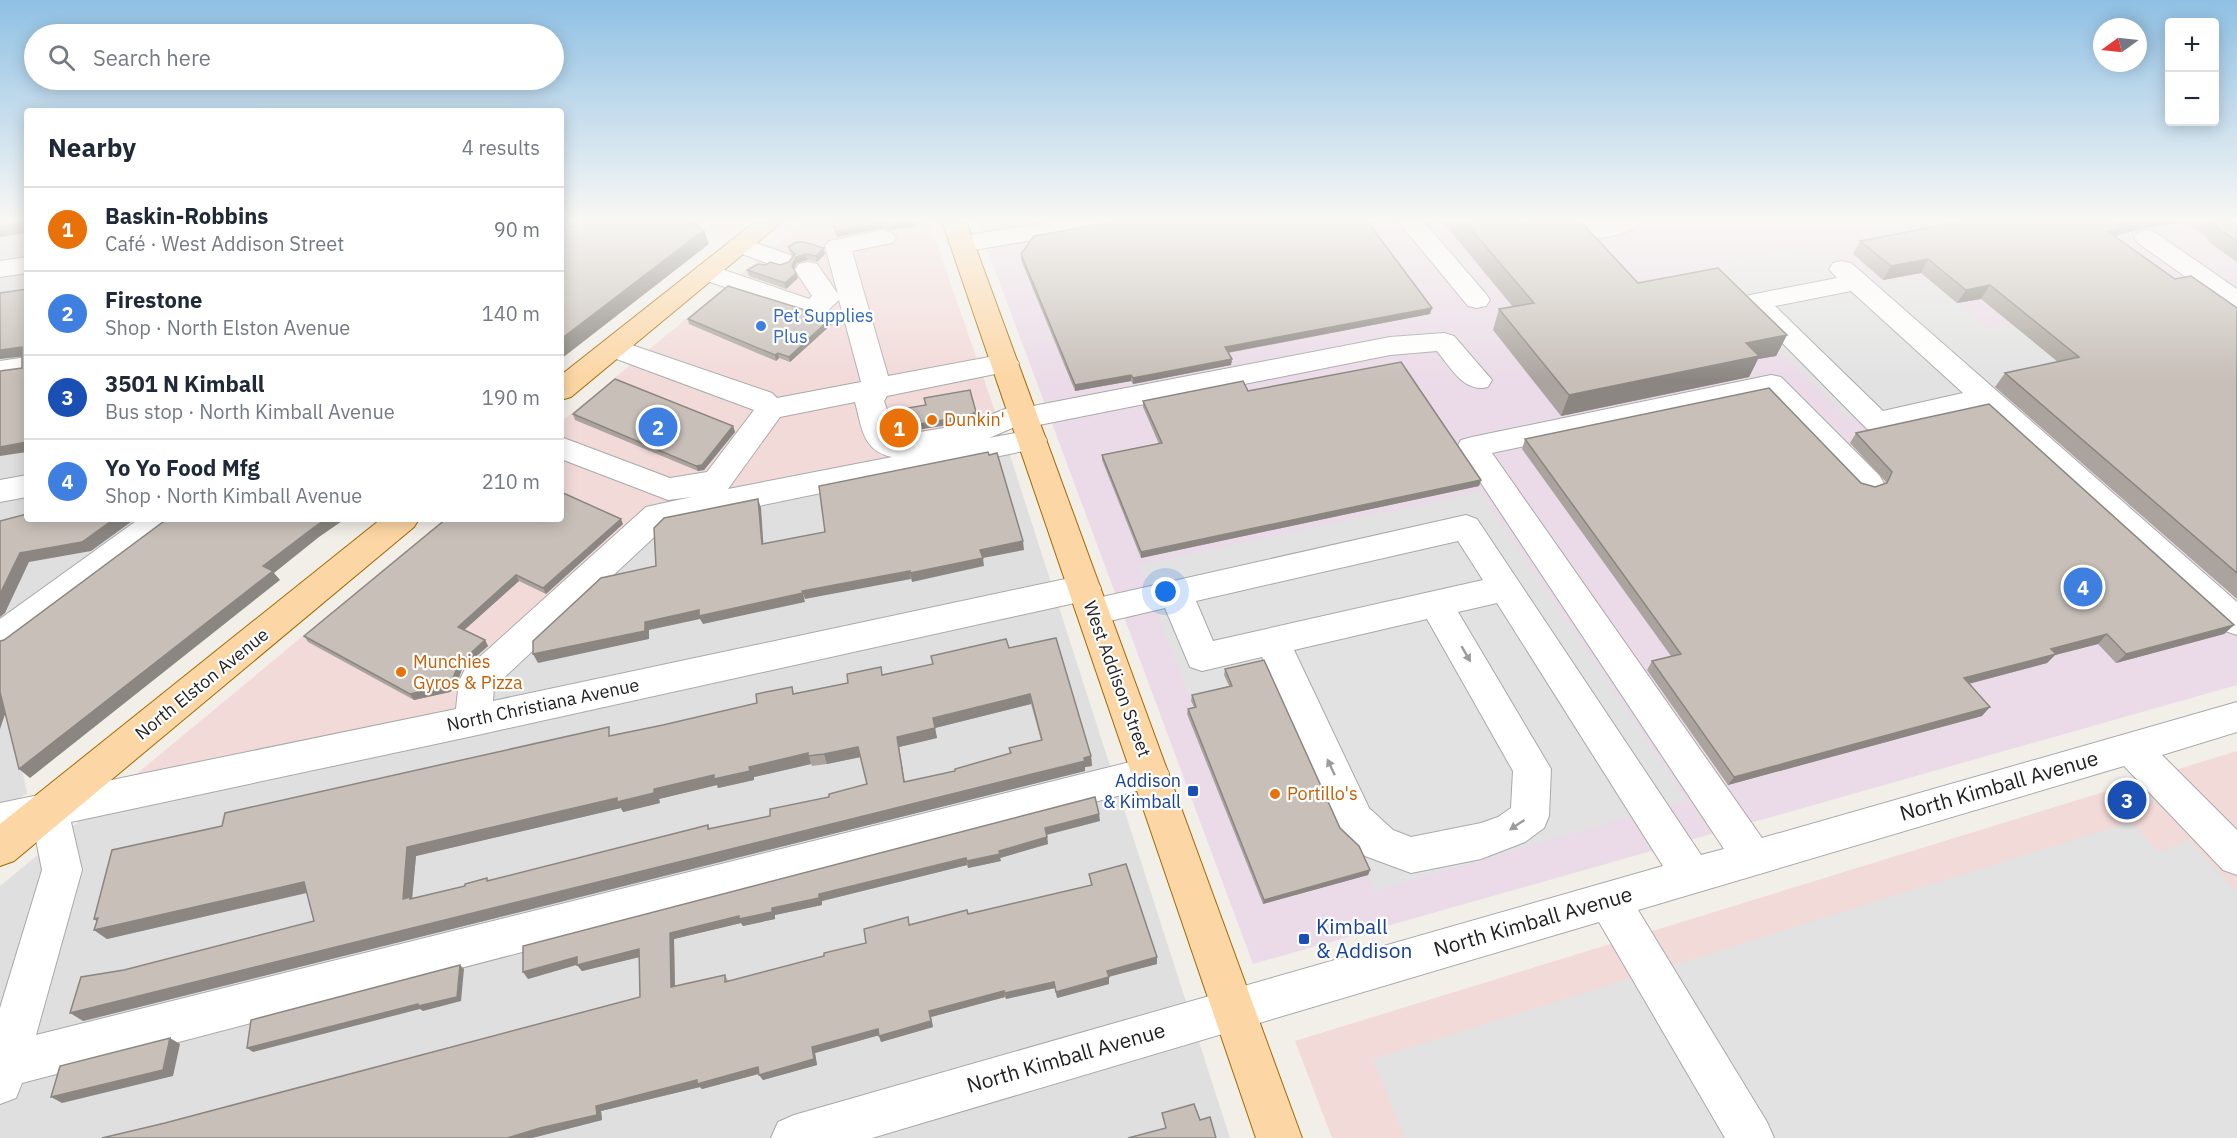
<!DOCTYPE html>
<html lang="en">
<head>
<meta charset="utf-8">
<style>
  body { margin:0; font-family:"IBM Plex Sans",sans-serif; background:#f6f6f7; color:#1f2937 }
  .controls { position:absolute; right:18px; top:18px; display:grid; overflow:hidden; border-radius:6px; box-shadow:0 3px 15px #0003 }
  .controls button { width:54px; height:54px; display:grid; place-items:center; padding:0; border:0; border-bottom:2px solid #e0e1e3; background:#fff; color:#1f2937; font:30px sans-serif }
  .compass { position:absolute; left:2093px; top:18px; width:54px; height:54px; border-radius:50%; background:#fff; box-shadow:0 3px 15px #0003; rotate:255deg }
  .you { position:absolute; left:1166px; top:592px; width:21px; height:21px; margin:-15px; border:4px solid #fff; border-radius:50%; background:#1a73e8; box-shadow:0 0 0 9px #1a73e833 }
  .badge { display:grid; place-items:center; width:39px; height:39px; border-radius:50%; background:#b45309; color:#fff; font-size:20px; font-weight:700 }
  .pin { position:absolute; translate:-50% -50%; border:3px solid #fff; box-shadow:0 2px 6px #0006 }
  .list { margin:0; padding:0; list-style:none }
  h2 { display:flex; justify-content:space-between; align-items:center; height:78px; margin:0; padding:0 24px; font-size:26px }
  h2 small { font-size:20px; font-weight:400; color:#747a83 }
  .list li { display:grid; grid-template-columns:39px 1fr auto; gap:18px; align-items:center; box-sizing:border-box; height:84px; padding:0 24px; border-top:2px solid #e0e1e3 }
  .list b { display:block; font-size:22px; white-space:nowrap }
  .list p { margin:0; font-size:20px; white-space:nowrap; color:#747a83 }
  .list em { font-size:20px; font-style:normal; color:#747a83 }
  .icon { flex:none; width:33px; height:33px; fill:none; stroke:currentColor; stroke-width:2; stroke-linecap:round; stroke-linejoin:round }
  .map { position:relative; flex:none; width:2237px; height:1138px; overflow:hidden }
  .search { position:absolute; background:#fff; box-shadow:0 3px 15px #0003; left:24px; top:24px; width:540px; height:66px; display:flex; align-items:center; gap:15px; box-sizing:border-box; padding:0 21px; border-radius:33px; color:#747a83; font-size:22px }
  .panel { position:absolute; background:#fff; box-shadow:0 3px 15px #0003; left:24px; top:108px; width:540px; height:414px; border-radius:6px }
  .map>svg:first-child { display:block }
  .residential { fill:#e0dfdf }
  .commercial { fill:#f2dad9 }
  .industrial { fill:#ebdbe8 }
  .parking { fill:#e2e2e2 }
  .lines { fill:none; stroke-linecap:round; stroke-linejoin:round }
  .minor-casing { stroke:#a9a9a9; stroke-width:2 }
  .major-casing { stroke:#a06b00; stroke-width:2 }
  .minor { fill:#fff; fill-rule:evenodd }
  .major { fill:#fcd6a4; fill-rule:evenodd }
  .wall { fill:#aba49e; fill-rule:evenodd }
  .shaded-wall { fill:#8b8681 }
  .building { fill:#c7bfb8; stroke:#8b8681; stroke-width:1.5; fill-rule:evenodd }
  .oneway { fill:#9c9c9c }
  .shop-dot { fill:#3f7fe0; stroke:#fff; stroke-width:2 }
  .food-dot { fill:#e8710a; stroke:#fff; stroke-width:2 }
  .transit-dot { fill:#1a4fb4; stroke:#fff; stroke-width:2 }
  .labels { text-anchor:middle; stroke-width:4.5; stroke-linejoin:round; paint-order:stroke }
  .shop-label { font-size:18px; fill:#366cbe; stroke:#fff; text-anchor:start }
  .food-label { font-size:18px; fill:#c56008; stroke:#fff; text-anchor:start }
  .street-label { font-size:18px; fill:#222; stroke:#fff }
  .transit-label { font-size:18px; fill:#164399; stroke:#fff; text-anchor:end }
  .near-street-label { font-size:21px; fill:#222; stroke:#fff }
  .near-transit-label { font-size:21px; fill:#164399; stroke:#fff; text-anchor:start }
</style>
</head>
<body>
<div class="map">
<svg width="2237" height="1138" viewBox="0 0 2237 1138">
  <rect width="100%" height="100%" fill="#f2efe9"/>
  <!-- residential -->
  <g class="residential">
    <path d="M0,221H27V519H172L0,646Z"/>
    <path d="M1006,443L1230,1138H0V886L110,796L472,679L655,511Z"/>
    <path d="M0,667L27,793L0,813Z"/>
  </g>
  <!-- commercial -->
  <g class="commercial">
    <path d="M805,221H929L1006,443L655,511L472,679L468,718L110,796L444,519H561V422Z"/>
    <path d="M977,221H1119L985,243Z"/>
    <path d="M2237,751V1138H1332L1295,1041Z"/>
  </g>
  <!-- industrial -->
  <path class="industrial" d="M1119,221H2237V685L1253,964L985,243Z"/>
  <!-- parking -->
  <g class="parking">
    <path d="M1823,243L1871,286L1924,275L1986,328L2012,324L2069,371L1848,419L1697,266Z"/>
    <path d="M1481,492L1687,800L1374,891L1368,875L1225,675L1231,691L1191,701L1139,565Z"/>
    <path d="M2131,822L2159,852L2189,840L2237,892V1138H1405L1373,1059Z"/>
  </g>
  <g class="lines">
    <defs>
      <g id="minor">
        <path d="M1059,221H1116L1113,226L1104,228L962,252L953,249L949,244L953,239L962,236Z"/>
        <path d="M1398,221H1423L1486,294L1490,300L1486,306L1477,308L1468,306Z"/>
        <path d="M1564,221H1640C1630,236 1593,242 1577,235C1571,232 1567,226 1564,221Z"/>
        <path d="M883,230L892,233L896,238L892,243L852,251L888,376L1005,354L1015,357L1019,363L1015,369L1005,372L887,396L884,401L896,436L968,424L1022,402L1033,406L1390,337L1444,333L1454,336L1492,380L1488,387C1464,393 1451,368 1437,351L1390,355L1024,428L1017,426L989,438L1032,430L1043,433L1047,440L1043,447L667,525L494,687L493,701L1084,575L1096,579L1101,588L1096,597L1084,601L473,736L71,822L82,870L36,1035L1150,757L1163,762L1169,773L1163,784L22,1083L16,1098L0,1104V1008L42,870L34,830L0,837V803L456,709L459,681L464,671L646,507L691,497L668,500L561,459V437L670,478L707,472L754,410L603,354L599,348L603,342L613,339L623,342L772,393L777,398L861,382L839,300L823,315L813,317L698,278L694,272L698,266L707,264L809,299L812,296L795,270L799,264L808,262L817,264L838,294L825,246L829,241ZM855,402C862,427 862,451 892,457L728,489L780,417Z"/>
        <path d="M2147,230L2156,233L2237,289V309L2228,307L2138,243L2134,238L2138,233Z"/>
        <path d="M740,237L790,255L794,260L790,265L781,268L772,265L731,250L727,245L731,240Z"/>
        <path d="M27,257V273L0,277V261Z"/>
        <path d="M1842,261L1851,263L1866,276L2237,602V635L2225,631L1981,409L1877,432L1867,429L1742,302L1746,296L1755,294L1837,278L1829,269L1833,263ZM1851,291L1963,393L1883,411L1775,306Z"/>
        <path d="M27,357V375L0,379V361Z"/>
        <path d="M1771,375L1781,377L1879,475L1884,483L1879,491L1868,494L1857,491L1765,395L1492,453L1762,838L2237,702V732L2162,755L2237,830V875L2223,870L2124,766L1638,910L1767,1122L1774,1138H1725L1599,922L872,1138H771L778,1122L794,1115L1663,866L1497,603L1458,612L1551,769L1549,816L1544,828L1525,842L1481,859L1411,873L1365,856L1341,832L1262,657L1202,671L1190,667L1165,608L1093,625L1081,621L1076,612L1081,603L1093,599L1466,515L1477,519L1701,855L1724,849L1457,447L1461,440L1472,437ZM1458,541L1483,580L1213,641L1196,601ZM1427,619L1513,771L1511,808L1498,817L1481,823L1411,837L1393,830L1369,808L1294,650Z"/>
        <path d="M27,475V497L0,502V480Z"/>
        <path d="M139,519H178L173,527L12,647L0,651V619Z"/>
      </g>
      <g id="major">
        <path d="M756,221H783L571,397L561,400V375Z"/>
        <path d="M942,221H966L1302,1138H1256Z"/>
        <path d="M381,519H419L414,527L14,861L0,866V824Z"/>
      </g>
    </defs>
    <!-- minor casing -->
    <use href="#minor" class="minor-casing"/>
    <!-- major casing -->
    <use href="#major" class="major-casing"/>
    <!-- minor -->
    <use href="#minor" class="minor"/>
    <!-- major -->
    <use href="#major" class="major"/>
  </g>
  <!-- wall -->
  <g class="wall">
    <path d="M833,221H918V226L891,230L883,228L837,237Z"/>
    <path d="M1442,221H1580L1638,283L1787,335L1776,356L1758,359L1749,377L1561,416L1493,330L1499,309L1513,307Z"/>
    <path d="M1947,221H2237V262L2210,243L2205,236L2185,222L2146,228L2118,235L2116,238L2175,279L2237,308V599L1995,387L2005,373L2058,362L1981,299L1957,303L1921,273L1883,280L1853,254L1860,241L1950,224Z"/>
    <path d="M1113,222L1430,314L1228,353L1232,359L1231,365L1133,384L1131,381L1075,391L1021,260V254Z"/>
    <path d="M788,247L825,254L817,262L808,260L797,263L794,269L798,278L786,289L749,276L747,270L766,265H780L789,262L793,257L790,253Z"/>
    <path d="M831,318L832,324L790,362L779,358L776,361L689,324L688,319Z"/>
    <path d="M1248,391L1481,480L1479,486L1141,558L1102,460V455L1159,444L1143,407V401Z"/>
    <path d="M573,414L733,426L735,432L704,470L698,471L575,420Z"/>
    <path d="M1856,433L2234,625L2224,634L2116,663L2098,644L2055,655L2047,663L1969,684L1982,716L1728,785L1647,670L1652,661L1671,656L1522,449L1525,439L1861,483L1875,487L1885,483L1886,482L1850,443Z"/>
    <path d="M623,524L546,594L519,581L464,630L485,640L488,646L462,669L456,686L450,692L414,700L308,642L304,636Z"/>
    <path d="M1009,648L1091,756L1092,766L1085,767V771L83,1021L124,970L314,921L307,893L107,939L94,930L97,921L94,919L222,826L613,735L663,725L757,703L792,687L794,694ZM1031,704L1041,740L1009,748L1010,754L955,771L905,782L899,747L937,738L935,728ZM860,757L867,784L829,797L770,816L710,829L708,825L489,881L412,899L416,856L621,808L623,812L660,803L659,799L717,785L718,788L754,780V777L811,764L812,766L827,764Z"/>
    <path d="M1225,669L1340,828L1370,870L1368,875L1263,904L1187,714L1188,709L1194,707L1191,701L1192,695L1229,686L1224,675Z"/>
    <path d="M1100,821L1047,835L1048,844L1000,858L1001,861L968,868L967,865L822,901V905L775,915V919L743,926L741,923L674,939L675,986L725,975L728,981L824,956L866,943L910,925L968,914L1091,885L1089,874L1157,964L1109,977V984L1057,998L1055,988L1006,999L1005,997L931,1017L933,1027L881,1042L879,1035L815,1053L817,1065L763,1080L759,1074L702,1089L700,1087L601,1111L602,1120L532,1138H102L165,1123L640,997L639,957L582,971L577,965L528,979L523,946Z"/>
  </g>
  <!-- shaded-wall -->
  <g class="shaded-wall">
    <path d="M693,221H698L701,232L704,230L709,244L561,359V339Z"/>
    <path d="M918,221V226L891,230L890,225Z"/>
    <path d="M2130,221H2186L2185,222L2146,228L2118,235L2114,241L2107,231L2117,224Z"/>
    <path d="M27,222V233L0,237V226Z"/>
    <path d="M882,222L883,228L837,237L836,232Z"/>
    <path d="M824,248L825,254L817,262L816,256Z"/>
    <path d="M806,254L808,260L797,263L793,271L792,266L796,257Z"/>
    <path d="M1928,259L1921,273L1883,280L1891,266Z"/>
    <path d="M796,273L798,278L786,289L785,283Z"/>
    <path d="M1990,285L1981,299L1957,303L1966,290Z"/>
    <path d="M1432,308L1430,314L1225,353V347Z"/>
    <path d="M831,318L832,324L790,362L789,357Z"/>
    <path d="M1787,335L1776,356L1758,359L1749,377L1561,416L1569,395L1746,343Z"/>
    <path d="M22,347L27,356L0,359V350Z"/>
    <path d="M778,353L779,358L776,361L775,355Z"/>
    <path d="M1232,359L1231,365L1133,384V378Z"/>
    <path d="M1131,375V381L1075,391V385Z"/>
    <path d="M976,412L977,418L967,422L898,433L896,428Z"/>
    <path d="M733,426L735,432L704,470L698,471L696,466Z"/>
    <path d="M27,442V452L0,456V447Z"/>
    <path d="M1481,480L1479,486L1141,558V552Z"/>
    <path d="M758,499L761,508L764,553L762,544Z"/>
    <path d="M114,519H135L91,551L29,562L5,613L0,617V594L20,553Z"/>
    <path d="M326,519H345L319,537L274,573L280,580L30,778L19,769L263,566L313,528Z"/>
    <path d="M621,519L623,524L546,594L543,588Z"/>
    <path d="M1023,541L1024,550L983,558L984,566L912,582L910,573L980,550Z"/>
    <path d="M910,571L911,579L805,599L802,591Z"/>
    <path d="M516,575L519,581L461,633L458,627Z"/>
    <path d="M803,593L805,602L703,624L700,619L649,630V639L538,663L533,654L645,622L699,610Z"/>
    <path d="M2234,625L2224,634L2116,663L2126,654Z"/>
    <path d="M2107,634L2098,644L2055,655L2047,663L1956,687L1964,678L2051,649Z"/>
    <path d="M485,640L488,646L462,669L456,686L450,692L414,700L410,694L459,664Z"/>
    <path d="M0,692L10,700L0,729Z"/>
    <path d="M1030,694L1031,704L935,728L933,718Z"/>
    <path d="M1990,707L1982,716L1728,785L1734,777Z"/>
    <path d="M935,728L937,738L899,747L906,792L904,782L897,737Z"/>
    <path d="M858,747L861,757L827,764L824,754Z"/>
    <path d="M808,753L811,764L754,777V780L718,788L717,785L659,799L660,803L623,812L621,808L416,856L412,899H403L407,847Z"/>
    <path d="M1091,756L1092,766L1085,767V771L83,1021L70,1013Z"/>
    <path d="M1099,814L1100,821L1045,835V828Z"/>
    <path d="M1047,837L1048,844L1000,858L1001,861L968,868L967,861L999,851Z"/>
    <path d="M966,858L967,865L822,901V905L775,915V919L743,926L741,923L674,939L675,994L671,987L670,933L772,908L819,894Z"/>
    <path d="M1370,870L1368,875L1263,904L1264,900Z"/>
    <path d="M304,882L314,891L107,939L94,930L105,928L94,919Z"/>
    <path d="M639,949L644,956L582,971L577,965Z"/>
    <path d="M577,957L582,963L528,979L523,972Z"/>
    <path d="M1157,957V964L1107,977V971Z"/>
    <path d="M460,965L464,969L461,1001L423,1011L420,1009L253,1052L247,1048Z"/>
    <path d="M1109,977V984L1057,998L1056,992Z"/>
    <path d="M1054,982L1055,988L1006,999L1005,993Z"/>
    <path d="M1004,991L1005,997L931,1017L933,1027L881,1042L879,1036L929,1011Z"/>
    <path d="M878,1029L880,1035L815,1053L817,1065L763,1080L759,1075L812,1047Z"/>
    <path d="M170,1038L180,1044L173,1076L62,1103L51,1097Z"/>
    <path d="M758,1067L762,1073L702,1089L700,1087L601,1111L602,1120L532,1138H507L596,1106L697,1080Z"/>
  </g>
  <!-- building -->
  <g class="building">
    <path d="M0,221H27V222L0,226Z"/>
    <path d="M575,221H693L688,224L704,230L561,339V230L566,229Z"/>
    <path d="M833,221H916L890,225L882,222L836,232Z"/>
    <path d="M1114,221H1367L1432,308L1225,347L1232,359L1133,378L1131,375L1075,385L1021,254L1034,236L1113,222Z"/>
    <path d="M1464,221H1580L1638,283L1718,268L1787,335L1746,343L1759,356L1569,395L1499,309L1534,303Z"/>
    <path d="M1965,221H2130L2117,224L2123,227L2107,231L2175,279L2191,276L2237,308V573L2005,373L2079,357L1990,285L1966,290L1928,259L1891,266L1860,241Z"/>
    <path d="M2213,221H2237V241L2220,230L2216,223Z"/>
    <path d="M796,242H804L824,248L816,256L806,254L796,257L792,266L796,273L785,283L747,270L758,264L766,265L770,262L780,265L789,262L795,254L788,247Z"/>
    <path d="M728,286L831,318L789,357L778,353L775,355L688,319Z"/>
    <path d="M27,289V442L0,447V371L22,368V347L0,350V293Z"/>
    <path d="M1401,362L1481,480L1141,552L1102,455L1162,443L1143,401L1243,381L1248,391Z"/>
    <path d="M615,379L733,426L702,465L696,466L573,414Z"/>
    <path d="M1769,388L1861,483L1875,487L1887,483L1892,472L1856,433L1989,404L2234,625L2126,654L2107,634L2051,649L2056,654L1964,678L1990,707L1734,777L1652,661L1681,654L1525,439Z"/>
    <path d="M970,390L976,412L967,416L896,428L891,411L926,405L924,398Z"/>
    <path d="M988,452L989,455L997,453L1023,541L980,550L983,558L910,573V571L802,591L803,593L699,616V610L645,622V631L533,654V641L601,578L656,566L654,528L664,518L758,499L762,544L825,532L819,486Z"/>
    <path d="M561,492L621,519L543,588L516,575L458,627L485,640L459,664L452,680L446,686L410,694L304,636L446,519H561Z"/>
    <path d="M27,514V519H114L82,542L20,553L0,594V521Z"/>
    <path d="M167,519H326L313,528L263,566L273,571L19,769L0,692V641L4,640Z"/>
    <path d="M1056,638L1091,756L1084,758L1085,761L70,1013L81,977L124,970L314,921L304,882L94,930L98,918L94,919L112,850L222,826L225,813L609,727V736L663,725L757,703L756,694L792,687L793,694L848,683L847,674L881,667L882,675L933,664L931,656L1006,639L1009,648ZM1030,694L1042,740L1009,748L1011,753L955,769V771L904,782L897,737L935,728L933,718ZM858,747L867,784L829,794V797L770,809V816L708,829V825L487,881V878L465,884V886L410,899V897L403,899L407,847L617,798V802L654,793V789L714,775V779L750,771L749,767L808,753V756L824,754Z"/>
    <path d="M1264,660L1340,828L1359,846L1370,870L1264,900L1188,709L1196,707L1192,695L1232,686L1225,669Z"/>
    <path d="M1095,797L1099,814L1045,828L1047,837L999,851L1000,854L967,861L966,858L819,894V898L772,908V912L739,919V916L670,933L671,987L725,975V982L824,956V953L866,943L864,929L908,917L909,925L967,910L968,914L1092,885L1089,874L1126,864L1157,957L1107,971L1109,977L1056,992L1054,982L1005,993L1004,991L929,1011L931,1021L879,1036L878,1029L812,1047L814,1059L759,1075L758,1067L697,1084V1080L596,1106L597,1115L540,1128L507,1138H102L165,1123L640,997L639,949L577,965V957L523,972V946Z"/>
    <path d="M460,965L457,997L418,1006V1004L247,1048L251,1020Z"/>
    <path d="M170,1038L163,1070L51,1097L60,1066Z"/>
    <path d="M1194,1104L1200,1120L1210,1117L1216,1138H1128L1166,1128L1162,1113Z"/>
  </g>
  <!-- one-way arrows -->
  <defs><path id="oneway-solid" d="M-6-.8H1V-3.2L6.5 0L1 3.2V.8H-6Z" transform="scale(1.5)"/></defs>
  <g class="oneway">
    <use href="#oneway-solid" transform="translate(1466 654) rotate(60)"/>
    <use href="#oneway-solid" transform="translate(1331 767) rotate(-115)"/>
    <use href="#oneway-solid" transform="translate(1517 825) rotate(146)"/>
  </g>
  <!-- sky -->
  <linearGradient id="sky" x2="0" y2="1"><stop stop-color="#8fc0e4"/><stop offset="0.58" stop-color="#f9f8f5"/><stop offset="1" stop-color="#f9f8f5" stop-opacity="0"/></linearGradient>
  <rect width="2237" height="380" fill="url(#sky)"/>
  <!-- markers -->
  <circle class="shop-dot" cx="761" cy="326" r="6"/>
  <g class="food-dot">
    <circle cx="932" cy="420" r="6"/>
    <circle cx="401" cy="672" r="6"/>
    <circle cx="1275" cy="794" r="6"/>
  </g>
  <g class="transit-dot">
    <rect x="1187" y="785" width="12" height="12" rx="3"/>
    <rect x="1298" y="933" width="12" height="12" rx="3"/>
  </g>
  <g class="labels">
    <!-- shop labels -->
    <g class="shop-label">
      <text x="773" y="322">Pet Supplies<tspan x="773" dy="21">Plus</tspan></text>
    </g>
    <!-- food labels -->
    <g class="food-label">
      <text x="944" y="426">Dunkin'</text>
      <text x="413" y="668">Munchies<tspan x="413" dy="21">Gyros &amp; Pizza</tspan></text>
      <text x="1287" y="800">Portillo's</text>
    </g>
    <!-- street labels -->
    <g class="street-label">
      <text transform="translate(1117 679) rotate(70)" y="6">West Addison Street</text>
      <text transform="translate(202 684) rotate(-39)" y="6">North Elston Avenue</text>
      <text transform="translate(543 705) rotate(-12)" y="6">North Christiana Avenue</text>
    </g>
    <!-- transit labels -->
    <g class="transit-label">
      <text x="1181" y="787">Addison<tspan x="1181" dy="21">&amp; Kimball</tspan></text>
    </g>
    <!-- near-street labels -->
    <g class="near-street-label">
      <text transform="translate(1999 786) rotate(-16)" y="7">North Kimball Avenue</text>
      <text transform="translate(1533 922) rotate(-16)" y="7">North Kimball Avenue</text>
      <text transform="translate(1066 1058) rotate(-16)" y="7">North Kimball Avenue</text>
    </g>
    <!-- near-transit labels -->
    <g class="near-transit-label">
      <text x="1316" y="934">Kimball<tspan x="1316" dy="24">&amp; Addison</tspan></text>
    </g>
  </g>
</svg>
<div class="controls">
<button>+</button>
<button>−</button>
</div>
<svg class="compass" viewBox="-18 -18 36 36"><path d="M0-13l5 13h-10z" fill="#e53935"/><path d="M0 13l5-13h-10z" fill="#747a83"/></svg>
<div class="you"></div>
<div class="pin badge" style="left:899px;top:428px;background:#e8710a">1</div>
<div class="pin badge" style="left:658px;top:427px;background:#3f7fe0">2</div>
<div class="pin badge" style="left:2127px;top:800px;background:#1a4fb4">3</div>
<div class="pin badge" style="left:2083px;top:587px;background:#3f7fe0">4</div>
<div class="search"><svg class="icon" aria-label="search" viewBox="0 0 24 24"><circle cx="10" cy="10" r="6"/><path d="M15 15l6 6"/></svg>Search here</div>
<section class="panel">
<h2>Nearby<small>4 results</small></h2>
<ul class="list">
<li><span class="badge" style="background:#e8710a">1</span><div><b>Baskin-Robbins</b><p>Café · West Addison Street</p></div><em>90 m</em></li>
<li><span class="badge" style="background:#3f7fe0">2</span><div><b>Firestone</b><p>Shop · North Elston Avenue</p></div><em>140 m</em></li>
<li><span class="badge" style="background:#1a4fb4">3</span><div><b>3501 N Kimball</b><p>Bus stop · North Kimball Avenue</p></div><em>190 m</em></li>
<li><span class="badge" style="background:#3f7fe0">4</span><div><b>Yo Yo Food Mfg</b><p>Shop · North Kimball Avenue</p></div><em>210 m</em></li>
</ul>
</section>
</div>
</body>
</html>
